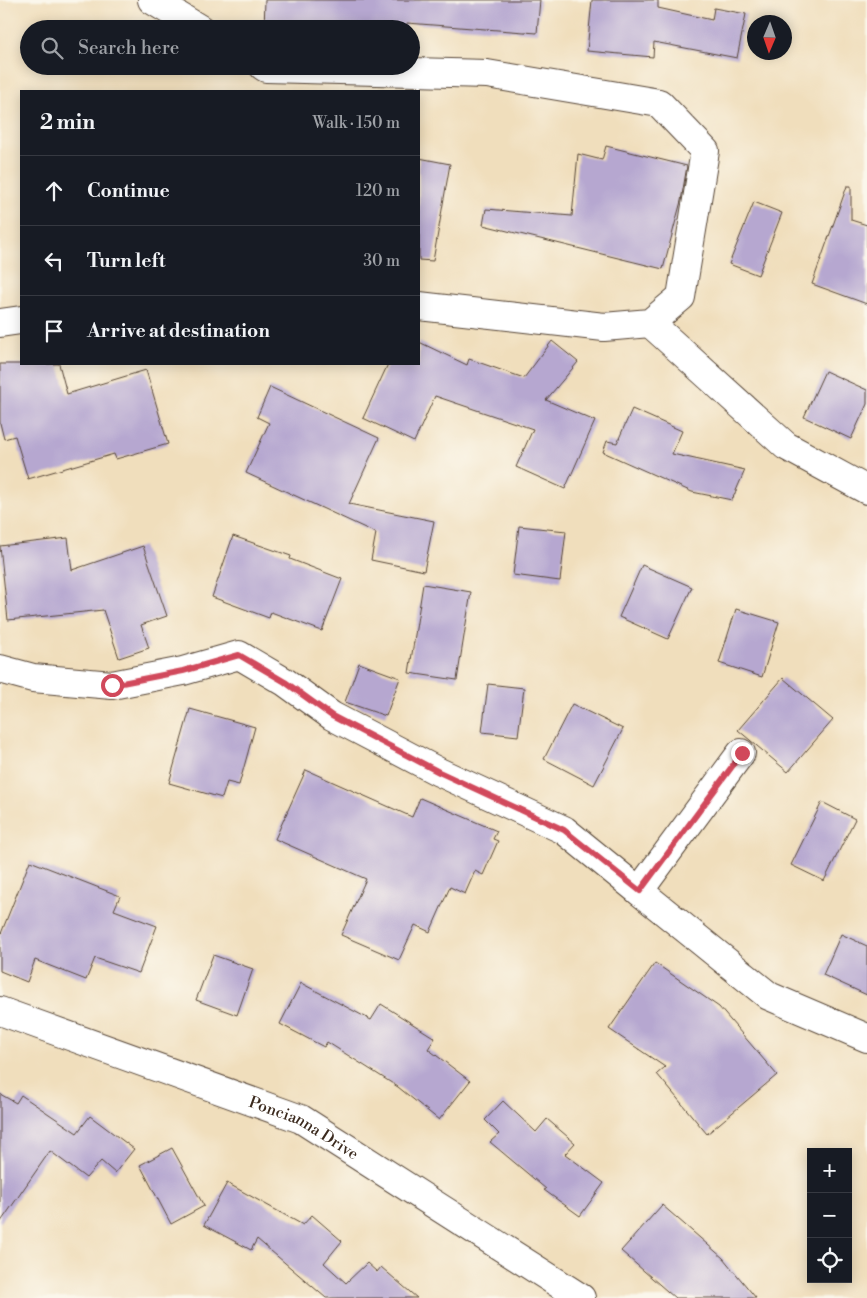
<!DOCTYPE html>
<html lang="en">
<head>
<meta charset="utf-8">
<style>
  body { margin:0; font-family:"Libre Bodoni",serif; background:#20242c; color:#f1f3f6 }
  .controls { position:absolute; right:15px; bottom:15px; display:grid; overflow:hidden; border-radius:0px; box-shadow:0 2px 12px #0003 }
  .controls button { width:45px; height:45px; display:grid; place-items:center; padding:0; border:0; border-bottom:1px solid #363941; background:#171b24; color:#f1f3f6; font:25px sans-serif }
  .compass { position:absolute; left:747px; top:15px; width:45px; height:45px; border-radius:50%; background:#171b24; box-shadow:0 2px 12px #0003; rotate:182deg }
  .stop { position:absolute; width:15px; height:15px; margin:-11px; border:4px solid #d1495b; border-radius:50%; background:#fff }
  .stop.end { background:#d1495b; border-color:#fff; box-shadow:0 1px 5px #0008 }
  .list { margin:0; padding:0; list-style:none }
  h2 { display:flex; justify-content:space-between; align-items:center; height:65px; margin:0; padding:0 20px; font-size:21px }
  h2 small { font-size:16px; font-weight:400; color:#9ea1a6 }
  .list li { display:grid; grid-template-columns:32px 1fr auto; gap:15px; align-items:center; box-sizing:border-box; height:70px; padding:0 20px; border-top:1px solid #363941 }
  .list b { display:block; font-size:19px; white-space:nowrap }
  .list em { font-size:16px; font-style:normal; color:#9ea1a6 }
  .icon { flex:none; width:28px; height:28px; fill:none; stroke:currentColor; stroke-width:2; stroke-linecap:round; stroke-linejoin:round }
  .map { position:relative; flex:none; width:867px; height:1298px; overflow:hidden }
  .search { position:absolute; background:#171b24; box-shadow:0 2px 12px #0003; left:20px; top:20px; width:400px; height:55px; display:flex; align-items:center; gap:12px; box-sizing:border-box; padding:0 18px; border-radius:28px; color:#9ea1a6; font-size:19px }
  .panel { position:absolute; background:#171b24; box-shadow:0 2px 12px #0003; left:20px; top:90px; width:400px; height:275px; border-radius:0px }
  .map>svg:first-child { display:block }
  .building { fill:#b6a7d0 }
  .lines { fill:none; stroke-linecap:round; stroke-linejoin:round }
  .minor-casing { stroke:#564536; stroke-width:30 }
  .minor { stroke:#fff; stroke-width:28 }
  .route { stroke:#d1495b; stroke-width:6 }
  .labels { text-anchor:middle; stroke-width:5; stroke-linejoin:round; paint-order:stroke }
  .street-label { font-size:16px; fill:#3b2a1e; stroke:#fbf7ec }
</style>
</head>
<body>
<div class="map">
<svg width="867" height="1298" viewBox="0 0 867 1298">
  <rect width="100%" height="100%" fill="#fbf7ec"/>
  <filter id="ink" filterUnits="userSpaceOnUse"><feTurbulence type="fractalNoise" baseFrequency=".02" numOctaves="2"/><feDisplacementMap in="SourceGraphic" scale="10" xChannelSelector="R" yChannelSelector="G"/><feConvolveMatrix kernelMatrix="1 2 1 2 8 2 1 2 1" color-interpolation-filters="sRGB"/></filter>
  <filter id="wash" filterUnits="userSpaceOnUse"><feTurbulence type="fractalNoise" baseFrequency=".0096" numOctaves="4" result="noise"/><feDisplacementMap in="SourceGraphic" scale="20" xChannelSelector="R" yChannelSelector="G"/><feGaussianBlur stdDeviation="1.12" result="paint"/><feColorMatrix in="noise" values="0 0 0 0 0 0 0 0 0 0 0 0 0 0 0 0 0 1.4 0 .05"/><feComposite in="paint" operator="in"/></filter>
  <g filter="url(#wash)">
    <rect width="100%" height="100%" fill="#f0debc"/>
    <g id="blocks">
      <!-- building -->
      <g class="building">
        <path d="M265,0H540L537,33L407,23L406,29H264Z"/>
        <path d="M592,0H658V8L712,20L714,8L746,14L737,58L654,42L653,57L587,51Z"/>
        <path d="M606,146L687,166L681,201L663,269L483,225L486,209L572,216L578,154L602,160Z"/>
        <path d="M419,158L450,164L433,261L419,260Z"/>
        <path d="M847,186H851V220L867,225V304L812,284Z"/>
        <path d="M754,202L782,213L758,275L729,264Z"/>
        <path d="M552,341L578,362L546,400L595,421L565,489L516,467L533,429L435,396L414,442L363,418L388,364H419V342L467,365L469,359L524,378Z"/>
        <path d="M0,364H59L67,394L146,370L168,444L116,459L114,454L28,479L15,436L4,439L0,423Z"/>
        <path d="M825,371L867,390V404L851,439L804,417Z"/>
        <path d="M270,387L379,438L349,504L434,521L424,571L371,560L376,533L246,473L269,423L257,417Z"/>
        <path d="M632,409L682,431L672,454L745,470L732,500L692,492L603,452L607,441L617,443Z"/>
        <path d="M519,526L566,531L560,581L513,575Z"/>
        <path d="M233,536L291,556L290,559L342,579L322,631L271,612L269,618L212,597Z"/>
        <path d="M68,538L72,570L143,546L167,616L141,625L149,648L119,658L103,610L8,620L0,546Z"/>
        <path d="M642,565L692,587L668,639L619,617Z"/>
        <path d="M423,584L471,592L457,680L409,673Z"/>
        <path d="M736,609L779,622L762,677L719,663Z"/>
        <path d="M359,663L400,678L386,716L345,702Z"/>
        <path d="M783,678L833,720L788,772L738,730Z"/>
        <path d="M488,684L524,688L518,736L482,732Z"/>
        <path d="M572,704L623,729L594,785L544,759Z"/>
        <path d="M190,709L255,727L239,785L227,782L222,798L169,783Z"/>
        <path d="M306,770L412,817L420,798L497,831L493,839L498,841L483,875L475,871L465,894L450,887L430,932L415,925L399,960L341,935L366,879L275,839Z"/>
        <path d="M822,802L855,819L824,881L791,865Z"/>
        <path d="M30,861L120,896L114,910L157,926L139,973L95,958L86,980L35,960L27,982L0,971V936Z"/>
        <path d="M841,934L867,946V995L823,975Z"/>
        <path d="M213,955L253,969L237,1015L196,1000Z"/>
        <path d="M655,963L719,1007L777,1075L707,1134L657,1074L665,1067L609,1029Z"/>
        <path d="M301,983L371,1020L381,1004L435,1038L428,1049L470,1081L439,1120L398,1087L327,1042L324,1047L280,1024Z"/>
        <path d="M0,1094L16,1103L21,1095L77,1133L90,1116L134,1149L115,1173L101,1161L86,1178L50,1151L0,1223Z"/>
        <path d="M503,1101L536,1132L547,1119L575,1143L565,1154L604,1183L580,1216L544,1190L546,1189L490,1142L499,1134L485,1120Z"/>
        <path d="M172,1148L204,1206L171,1224L140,1165Z"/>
        <path d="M227,1183L303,1225L312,1215L342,1241L324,1263L346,1283L367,1263L377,1272L381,1267L417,1298H326L257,1239L251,1250L204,1225Z"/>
        <path d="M662,1205L723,1258L756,1298H675L621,1251Z"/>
      </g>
    </g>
  </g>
  <g filter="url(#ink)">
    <use href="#blocks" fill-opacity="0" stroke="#564536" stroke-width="1"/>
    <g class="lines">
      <defs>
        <g id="minor">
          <path d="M152,0L200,29"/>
          <path d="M263,66L266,68L487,74L659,103L705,151L681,297L650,323L604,327L419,306"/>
          <path d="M0,323L21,320"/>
          <path d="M650,323L786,446L867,490"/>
          <path d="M0,669L33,678L112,685L183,671L239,655L285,682L332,716L439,772L564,830L639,891"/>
          <path d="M741,753L639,891L769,996L867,1038"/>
          <path id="s1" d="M0,1011L301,1119L581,1298"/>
        </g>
      </defs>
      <!-- minor casing -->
      <use href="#minor" class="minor-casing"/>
      <!-- minor -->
      <use href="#minor" class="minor"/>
    </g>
  </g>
  <g class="lines" filter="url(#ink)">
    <!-- route -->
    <path class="route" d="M112,685L183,671L239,655L285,682L332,716L439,772L564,830L640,891L742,753"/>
  </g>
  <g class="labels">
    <!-- street labels -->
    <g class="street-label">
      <text dy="6" stroke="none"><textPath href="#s1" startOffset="326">Poncianna Drive</textPath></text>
    </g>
  </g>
</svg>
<div class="controls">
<button>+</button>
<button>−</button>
<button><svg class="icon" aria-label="locate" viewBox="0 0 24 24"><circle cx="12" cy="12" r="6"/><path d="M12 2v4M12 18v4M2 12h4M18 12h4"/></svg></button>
</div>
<svg class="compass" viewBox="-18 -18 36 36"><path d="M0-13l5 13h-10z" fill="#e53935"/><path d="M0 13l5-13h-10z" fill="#9ea1a6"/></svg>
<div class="stop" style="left:112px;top:685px"></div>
<div class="stop end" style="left:742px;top:753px"></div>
<div class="search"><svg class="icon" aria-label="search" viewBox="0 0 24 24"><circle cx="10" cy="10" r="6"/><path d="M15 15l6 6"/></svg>Search here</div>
<section class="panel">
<h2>2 min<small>Walk · 150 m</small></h2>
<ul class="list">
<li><svg class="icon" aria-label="ahead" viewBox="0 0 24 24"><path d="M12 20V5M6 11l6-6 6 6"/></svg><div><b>Continue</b></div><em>120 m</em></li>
<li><svg class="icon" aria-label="left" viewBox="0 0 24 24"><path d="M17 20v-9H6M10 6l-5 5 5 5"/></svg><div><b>Turn left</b></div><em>30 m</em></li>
<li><svg class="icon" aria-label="arrive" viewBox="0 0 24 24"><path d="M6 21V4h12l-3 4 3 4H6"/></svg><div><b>Arrive at destination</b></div></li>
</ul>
</section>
</div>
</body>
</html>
